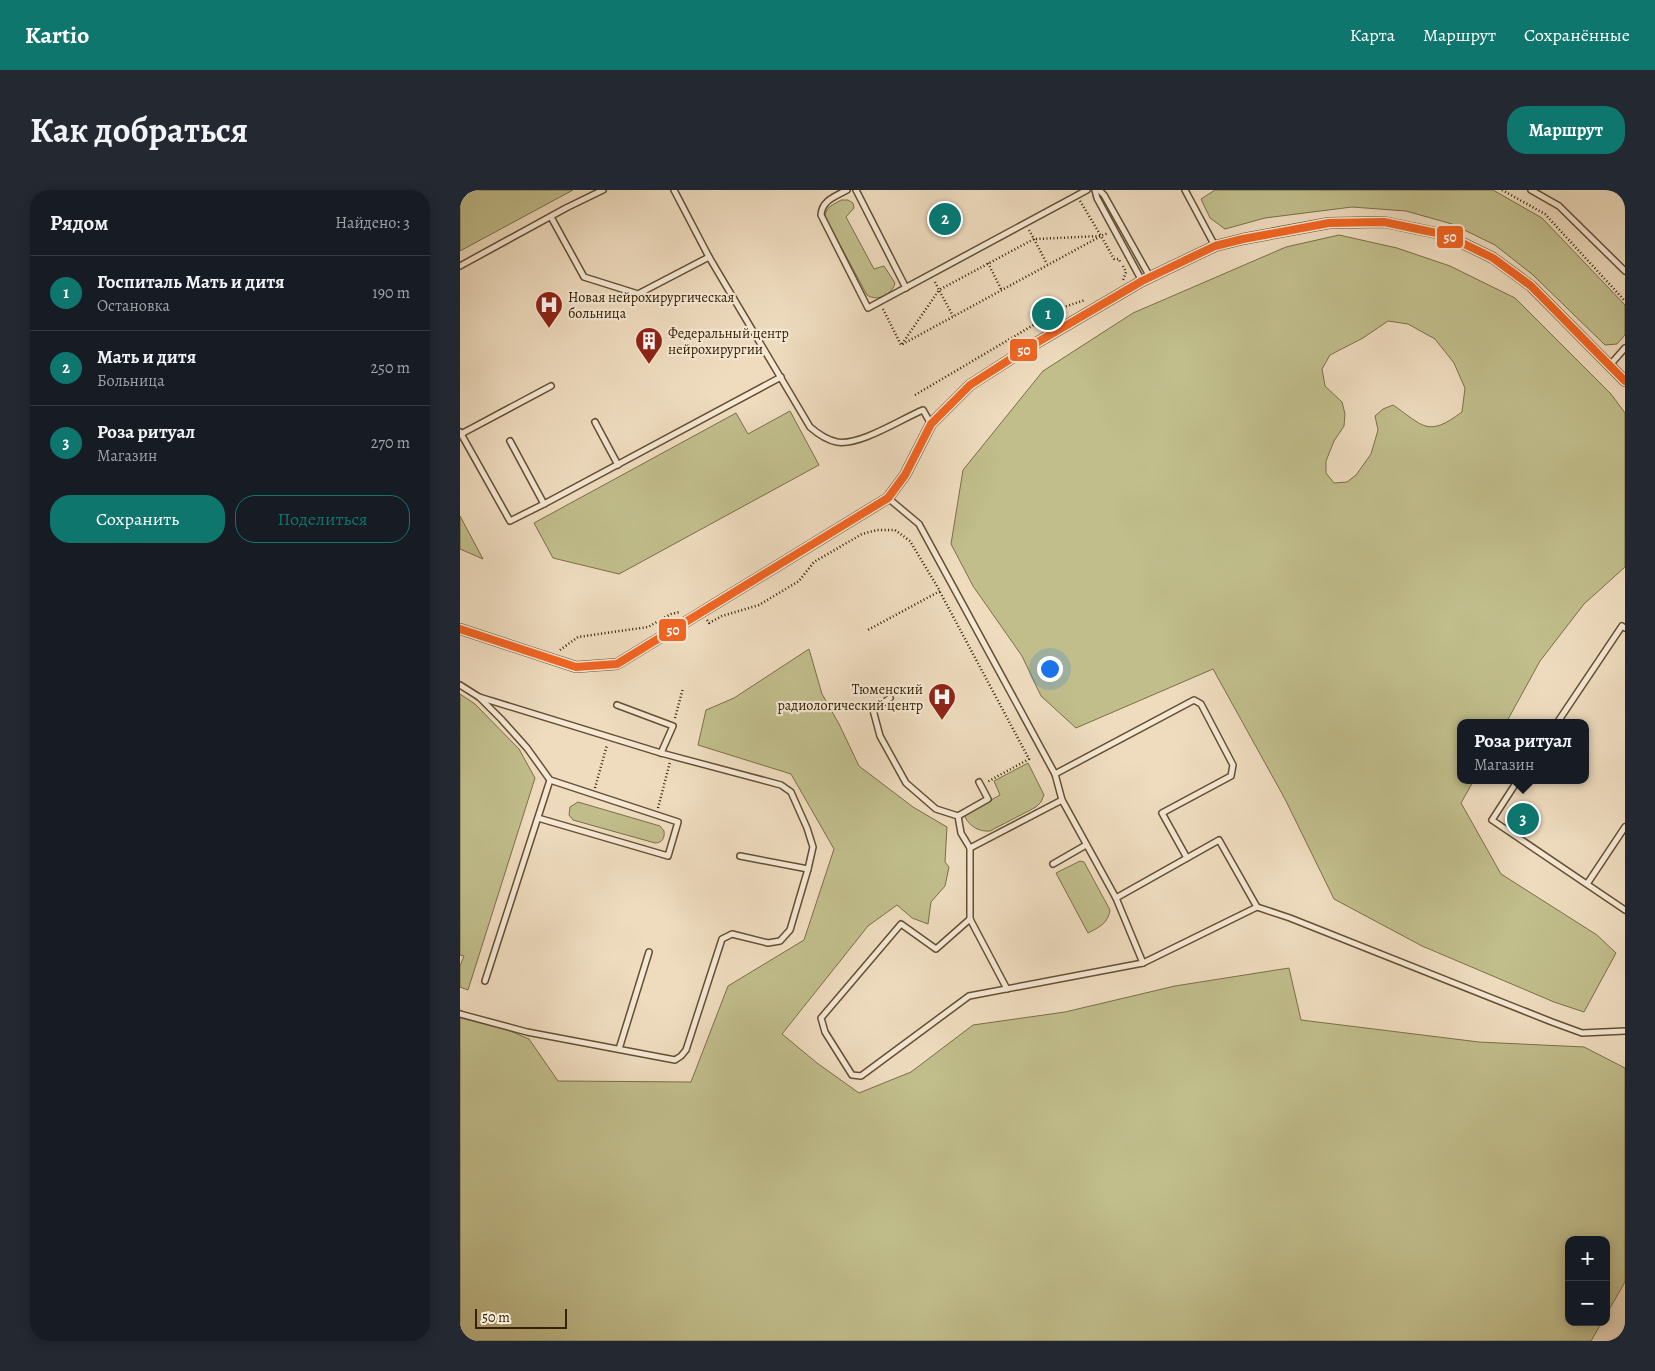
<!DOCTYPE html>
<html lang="ru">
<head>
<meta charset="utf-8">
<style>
  body { margin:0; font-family:Alegreya,serif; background:#242831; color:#f1f3f6 }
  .controls { position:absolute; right:15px; bottom:15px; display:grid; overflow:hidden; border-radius:10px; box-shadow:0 2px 12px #0003 }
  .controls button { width:45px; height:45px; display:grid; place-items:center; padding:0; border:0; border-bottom:1px solid #363941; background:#171b24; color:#f1f3f6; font:25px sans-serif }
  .scale { position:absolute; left:15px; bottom:12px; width:92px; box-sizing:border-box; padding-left:5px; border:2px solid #352000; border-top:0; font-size:14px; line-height:18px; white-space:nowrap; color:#352000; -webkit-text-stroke:4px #f5e8d5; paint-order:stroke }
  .you { position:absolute; left:589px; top:478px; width:18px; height:18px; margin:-12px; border:4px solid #fff; border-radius:50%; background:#1a73e8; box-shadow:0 0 0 8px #1a73e833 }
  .badge { display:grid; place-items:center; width:32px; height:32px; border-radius:50%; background:#0f766e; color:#fff; font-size:16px; font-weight:700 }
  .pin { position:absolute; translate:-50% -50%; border:2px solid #fff; box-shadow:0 1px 5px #0006 }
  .popup { position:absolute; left:997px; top:529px; width:132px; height:65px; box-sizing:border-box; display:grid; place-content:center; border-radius:10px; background:#171b24; filter:drop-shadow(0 1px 4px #0005); font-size:16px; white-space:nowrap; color:#9ea1a6 }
  .popup b { font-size:19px; color:#f1f3f6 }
  .popup::after { content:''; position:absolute; left:50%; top:100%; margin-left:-10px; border:10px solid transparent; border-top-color:#171b24 }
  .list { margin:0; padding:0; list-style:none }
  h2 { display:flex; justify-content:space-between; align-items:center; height:65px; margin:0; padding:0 20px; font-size:21px }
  h2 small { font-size:16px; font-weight:400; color:#9ea1a6 }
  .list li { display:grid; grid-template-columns:32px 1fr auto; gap:15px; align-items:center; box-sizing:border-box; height:75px; padding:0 20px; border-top:1px solid #363941 }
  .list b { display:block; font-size:19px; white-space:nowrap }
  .list p { margin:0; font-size:16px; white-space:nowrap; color:#9ea1a6 }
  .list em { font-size:16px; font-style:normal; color:#9ea1a6 }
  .actions { display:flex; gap:10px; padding:15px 20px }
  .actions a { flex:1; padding:11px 0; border:1px solid #0f766e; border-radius:20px; text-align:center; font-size:18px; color:#0f766e }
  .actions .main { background:#0f766e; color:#fff }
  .map { position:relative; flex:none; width:1165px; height:1151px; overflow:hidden; border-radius:20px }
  header { display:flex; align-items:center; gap:30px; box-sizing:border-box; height:70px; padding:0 25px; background:#0f766e; color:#fff }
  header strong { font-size:24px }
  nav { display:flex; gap:28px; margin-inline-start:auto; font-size:18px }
  .intro { display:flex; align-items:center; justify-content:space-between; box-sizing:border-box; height:120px; padding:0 30px }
  h1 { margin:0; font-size:35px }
  .button { padding:12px 22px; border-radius:20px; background:#0f766e; color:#fff; font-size:18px; font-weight:700 }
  main { display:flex; gap:30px; padding:0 30px }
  aside { flex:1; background:#171b24; border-radius:20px; box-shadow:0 2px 12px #0003 }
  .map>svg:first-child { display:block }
  .green { fill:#c1be8c; stroke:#7b6f46; fill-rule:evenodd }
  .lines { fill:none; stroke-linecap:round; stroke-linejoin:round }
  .lane-casing { stroke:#644f30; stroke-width:8 }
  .street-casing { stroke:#644f30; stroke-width:12 }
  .path { stroke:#352000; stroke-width:2.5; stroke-dasharray:1 2.5; stroke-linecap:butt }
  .lane { stroke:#f5e8d5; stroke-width:5 }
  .street { stroke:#f5e8d5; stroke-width:10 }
  .bus-1-casing { stroke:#f5e8d5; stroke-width:11 }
  .bus-1 { stroke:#f26522; stroke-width:8 }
  .labels { text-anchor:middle; stroke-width:4.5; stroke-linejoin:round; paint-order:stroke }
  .poi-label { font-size:14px; fill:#352000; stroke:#f5e8d5; text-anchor:start }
  .line-badge { stroke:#f5e8d5; stroke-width:2 }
  .badge-label { font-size:14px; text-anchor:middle; font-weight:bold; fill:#fff }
</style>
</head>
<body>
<header>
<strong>Kartio</strong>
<nav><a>Карта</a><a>Маршрут</a><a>Сохранённые</a></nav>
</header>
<div class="intro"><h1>Как добраться</h1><a class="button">Маршрут</a></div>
<main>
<aside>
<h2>Рядом<small>Найдено: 3</small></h2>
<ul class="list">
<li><span class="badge">1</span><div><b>Госпиталь Мать и дитя</b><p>Остановка</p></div><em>190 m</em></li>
<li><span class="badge">2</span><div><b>Мать и дитя</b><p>Больница</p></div><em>250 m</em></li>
<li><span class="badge">3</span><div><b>Роза ритуал</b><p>Магазин</p></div><em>270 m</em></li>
</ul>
<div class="actions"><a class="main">Сохранить</a><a>Поделиться</a></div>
</aside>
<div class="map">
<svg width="1165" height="1151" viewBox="0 0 1165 1151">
  <rect width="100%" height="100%" fill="#efdcbf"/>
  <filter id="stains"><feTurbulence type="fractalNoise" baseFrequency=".004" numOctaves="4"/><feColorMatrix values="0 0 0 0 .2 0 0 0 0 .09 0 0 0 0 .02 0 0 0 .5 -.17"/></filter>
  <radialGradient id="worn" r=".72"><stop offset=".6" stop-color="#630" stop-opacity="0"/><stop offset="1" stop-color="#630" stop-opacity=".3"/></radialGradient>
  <!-- green -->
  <g class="green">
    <path d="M0,0H113L0,61Z"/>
    <path d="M755,0H1033L1082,28L1165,115V145L1157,154L1145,155L1073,85L1035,55L992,34L946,21L892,17L805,28L765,39L750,28L741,9Z"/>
    <path d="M381,10H388L393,13L394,18L386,27L414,79L424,76L435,93C432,105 417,112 407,105L365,27C365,17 373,15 381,10Z"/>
    <path d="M879,45L937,58L990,76L1055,108L1151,204L1165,223V377L1124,414L1080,471L1046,533H1000V590H1014L1001,613L1041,684L1137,745L1156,763L1124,822L1094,812L962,756L874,709L825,609L753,479L616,538L581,506L562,466L513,396L491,354L503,280L583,181L673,123L826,57ZM928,131L948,134L975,149L994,173L1005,198L1002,222C967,248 964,236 933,215L923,219L915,226L918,240L911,264L896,285L887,292L874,293L866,283V271L874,251L884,236L885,224L882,212L865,196L862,179L870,165L903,148Z"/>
    <path d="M330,221L359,275L159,384L93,368L74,333L276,223L288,244Z"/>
    <path d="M0,326L23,369L0,359Z"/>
    <path d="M349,459L362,504L379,534L399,576L453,617L487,637L485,672L489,677L485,696L471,712L468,734L452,728L437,715L408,736L322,844L357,873L399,903L451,882L513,835L605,822L715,796L829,778L841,830L1019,852L1124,857L1165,878V1092L1146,1125V1050H1109V1132H1142L1131,1151H0V820L69,849L98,891L231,892L268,796L344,750L374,659L331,584L238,555L246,520L274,508Z"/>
    <path d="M0,504L15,514L59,559L75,588L8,800L0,797V776L4,766L0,765Z"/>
    <path d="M568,573L584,605L581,612L576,617L530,641C520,642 510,637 505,627L508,623L540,605L534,591Z"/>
    <path d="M118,612L200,636L204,641C205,648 202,653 195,653L113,630L109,625L110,617Z"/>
    <path d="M620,671L624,672L650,720C648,734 639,737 628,743L596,683Z"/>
  </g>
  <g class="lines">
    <defs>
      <g id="lane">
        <path d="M214,0L249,67L350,237C358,244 367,250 377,252C400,256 441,229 463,220L471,234"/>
        <path d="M387,0C376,6 362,10 361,25L408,118L627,0"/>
        <path d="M396,0L446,98"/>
        <path d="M635,0L637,8L682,91"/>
        <path d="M639,0L644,5L690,87"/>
        <path d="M725,0L755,56"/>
        <path d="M1071,0L1099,16L1165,81"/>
        <path d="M91,27L124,87L178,104L249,67"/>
        <path d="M0,76L106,18L143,0"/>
        <path d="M1150,175L1165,158"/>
        <path d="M135,232L158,275"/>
        <path d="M0,242L50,331L84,314"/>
        <path d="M1,244L91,196"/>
        <path d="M50,251L84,314L321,187"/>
        <path d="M428,308L459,334L595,584L602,610L656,708L683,773L797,717L830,728L1092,832L1122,843L1165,841"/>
        <path d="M0,495L19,507L41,529L67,558L90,590L218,632L208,666L78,628"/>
        <path d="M430,508L413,520L420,546L446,593L476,619L498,626L501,643L510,658L602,610"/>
        <path d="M157,515L213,536L201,563"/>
        <path d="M1097,533L1162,436L1165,438"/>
        <path d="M595,584L734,510L741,514L773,575L771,586L702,623L727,668"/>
        <path d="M1058,590L1032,630L1165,720"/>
        <path d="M498,626L528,609L519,592"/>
        <path d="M510,658V729L547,799"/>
        <path d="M280,666L348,679"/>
        <path d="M593,674L626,655"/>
        <path d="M1127,694L1165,637"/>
        <path d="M656,708L759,650L797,717"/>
        <path d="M510,729L476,759L441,734L361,828L365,842L392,885L401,886L509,806L683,773"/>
        <path d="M25,791L90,590"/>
        <path d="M0,824L67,842L215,870L221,866L226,860L262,749L272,744L308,753L320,751L330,740L348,679L353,657L347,638L331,602L321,595L201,563L19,507"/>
        <path d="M159,859L189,762"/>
      </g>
      <path id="street" d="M0,439L116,477L157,474L428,308L445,285L471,234L510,195L566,159L682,91L755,56L783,49L869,33L924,32L986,45L1033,68L1071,96L1165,191"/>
    </defs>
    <!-- lane casing -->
    <use href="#lane" class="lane-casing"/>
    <!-- street casing -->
    <use href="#street" class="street-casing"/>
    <!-- path -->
    <g class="path">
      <path d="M1042,0L1085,24L1165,111"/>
      <path d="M620,11L641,46"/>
      <path d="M574,49L587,74"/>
      <path d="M576,49L641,46L648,43"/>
      <path d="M528,73L541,99"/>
      <path d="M663,76L666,82L663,90"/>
      <path d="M475,92L479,100L574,49L569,40"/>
      <path d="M423,119L441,155L641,46L654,69H659L660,72"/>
      <path d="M442,154L479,100L493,126"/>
      <path d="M455,205L604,117L625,110"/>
      <path d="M480,402L569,569L527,592"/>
      <path d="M247,430L249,433L262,426L299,415L339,391L354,372L402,344L417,340H435L450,351L480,401L406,441"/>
      <path d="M100,460L118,447L188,437L211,424L220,422"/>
      <path d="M215,528L223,498"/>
      <path d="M135,598L147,555"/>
      <path d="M198,618L210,572"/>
    </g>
    <!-- lane -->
    <use href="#lane" class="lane"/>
    <!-- street -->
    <use href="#street" class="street"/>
    <defs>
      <path id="bus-1" d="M0,439L116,477L157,474L428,308L445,285L471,234L510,195L566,159L682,91L755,56L783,49L869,33L924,32L986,45L1033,68L1071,96L1165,191"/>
    </defs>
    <!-- bus-1 casing -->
    <use href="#bus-1" class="bus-1-casing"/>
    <!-- bus-1 -->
    <use href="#bus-1" class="bus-1"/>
  </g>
  <!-- icons -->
  <defs>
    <symbol id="hospital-pin" viewBox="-11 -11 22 30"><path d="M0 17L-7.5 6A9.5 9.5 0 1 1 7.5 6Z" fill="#8f2418" stroke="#f5e8d5"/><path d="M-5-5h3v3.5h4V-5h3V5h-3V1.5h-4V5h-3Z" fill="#fff"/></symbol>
    <symbol id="building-pin" viewBox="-11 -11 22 30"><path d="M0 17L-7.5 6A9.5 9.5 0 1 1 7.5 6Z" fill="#8f2418" stroke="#f5e8d5"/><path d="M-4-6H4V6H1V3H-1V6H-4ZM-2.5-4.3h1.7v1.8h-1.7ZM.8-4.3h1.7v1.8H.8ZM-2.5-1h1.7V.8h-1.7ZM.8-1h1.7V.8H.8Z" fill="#fff"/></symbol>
  </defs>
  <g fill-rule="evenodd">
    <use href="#hospital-pin" x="73" y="99" width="32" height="43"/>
    <use href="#building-pin" x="173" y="135" width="32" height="43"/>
    <use href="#hospital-pin" x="466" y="491" width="32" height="43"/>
  </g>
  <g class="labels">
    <!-- poi labels -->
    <g class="poi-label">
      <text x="108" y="112">Новая нейрохирургическая<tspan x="108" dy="16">больница</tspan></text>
      <text x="208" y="148">Федеральный центр<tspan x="208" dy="16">нейрохирургии</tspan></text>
      <text x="463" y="504" text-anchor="end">Тюменский<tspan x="463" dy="16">радиологический центр</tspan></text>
    </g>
  </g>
  <g class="line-badge">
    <rect x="976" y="35" width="28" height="24" rx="5" fill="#f26522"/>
    <rect x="549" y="148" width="29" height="24" rx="5" fill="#f26522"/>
    <rect x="198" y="428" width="29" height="24" rx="5" fill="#f26522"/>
  </g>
  <g class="badge-label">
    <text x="990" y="52">50</text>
    <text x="564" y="165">50</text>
    <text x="213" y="445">50</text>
  </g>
  <rect width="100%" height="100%" filter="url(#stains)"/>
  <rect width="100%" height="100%" fill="url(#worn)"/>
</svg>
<div class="controls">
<button>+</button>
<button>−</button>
</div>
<div class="scale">50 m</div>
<div class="you"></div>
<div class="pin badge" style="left:588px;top:124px">1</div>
<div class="pin badge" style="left:485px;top:29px">2</div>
<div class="pin badge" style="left:1063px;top:629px">3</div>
<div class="popup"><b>Роза ритуал</b>Магазин</div>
</div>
</main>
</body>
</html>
